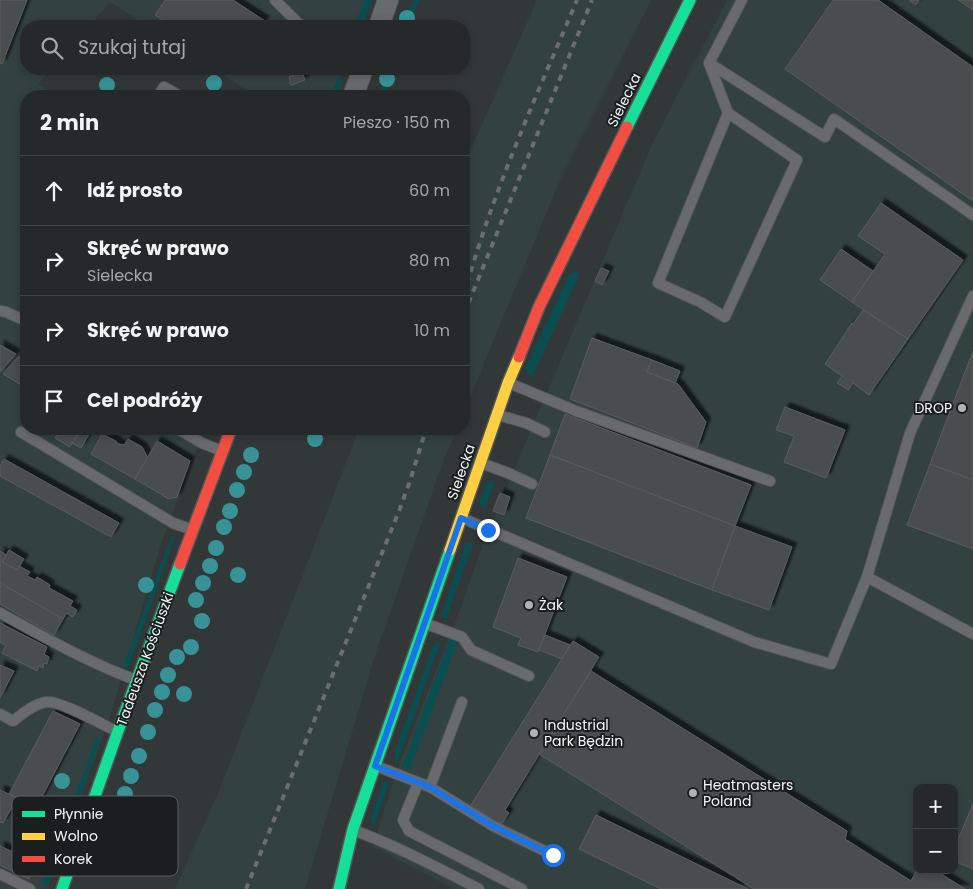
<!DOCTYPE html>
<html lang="pl">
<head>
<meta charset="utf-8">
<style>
  body { margin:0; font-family:Poppins,sans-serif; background:#323535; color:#f1f3f6 }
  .controls { position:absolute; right:15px; bottom:15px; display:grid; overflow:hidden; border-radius:10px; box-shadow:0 2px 8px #0003 }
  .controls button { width:45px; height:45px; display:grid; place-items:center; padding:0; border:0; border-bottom:1px solid #424546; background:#262929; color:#f1f3f6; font:25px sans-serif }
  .stop { position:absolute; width:15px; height:15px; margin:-11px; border:4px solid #1a73e8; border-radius:50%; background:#fff }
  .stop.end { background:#1a73e8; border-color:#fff; box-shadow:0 1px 5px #0008 }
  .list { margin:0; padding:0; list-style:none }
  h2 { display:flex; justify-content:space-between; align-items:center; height:65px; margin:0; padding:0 20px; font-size:21px }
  h2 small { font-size:16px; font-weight:400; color:#a4a6a8 }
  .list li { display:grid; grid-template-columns:32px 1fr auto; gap:15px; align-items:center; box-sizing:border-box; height:70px; padding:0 20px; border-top:1px solid #424546 }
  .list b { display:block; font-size:19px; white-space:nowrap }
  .list p { margin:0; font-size:16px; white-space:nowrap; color:#a4a6a8 }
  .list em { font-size:16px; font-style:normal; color:#a4a6a8 }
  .icon { flex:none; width:28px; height:28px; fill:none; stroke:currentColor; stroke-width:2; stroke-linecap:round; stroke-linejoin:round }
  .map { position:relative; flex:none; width:973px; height:889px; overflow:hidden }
  .search { position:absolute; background:#262929; box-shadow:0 2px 8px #0003; left:20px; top:20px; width:450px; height:55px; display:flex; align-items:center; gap:12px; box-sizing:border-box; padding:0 18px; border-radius:20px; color:#a4a6a8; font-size:19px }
  .panel { position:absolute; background:#262929; box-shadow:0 2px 8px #0003; left:20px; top:90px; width:450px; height:345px; border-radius:20px }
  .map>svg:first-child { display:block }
  .built { fill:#344141; fill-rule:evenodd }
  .green { fill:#0a4e51 }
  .building { fill:#4a4d4d; stroke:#5a5d5d; filter:url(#shadow) }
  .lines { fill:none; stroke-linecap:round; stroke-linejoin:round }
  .lane-casing { stroke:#525555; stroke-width:12 }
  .street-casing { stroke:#525555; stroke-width:22 }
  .fast-casing { stroke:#525555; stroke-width:14 }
  .slow-casing { stroke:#525555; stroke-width:14 }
  .jam-casing { stroke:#525555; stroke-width:14 }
  .lane { stroke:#686a6b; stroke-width:10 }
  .street { stroke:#686a6b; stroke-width:20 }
  .fast { stroke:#16e098; stroke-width:11 }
  .slow { stroke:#ffcf43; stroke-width:11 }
  .jam { stroke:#f24e42; stroke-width:11 }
  .rail { stroke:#6c6e6e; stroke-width:4; stroke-dasharray:6 6; stroke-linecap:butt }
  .tree { fill:#379397 }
  .route { stroke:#1a73e8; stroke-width:6 }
  .poi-dot { fill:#afb3b3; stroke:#1b1e1e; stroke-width:2 }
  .labels { text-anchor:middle; stroke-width:4; stroke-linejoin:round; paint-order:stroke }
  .street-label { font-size:14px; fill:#f2f6f6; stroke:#1b1e1e }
  .poi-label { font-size:14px; fill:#f2f6f6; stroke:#1b1e1e; text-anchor:start }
  .key { fill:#1b1e1e; stroke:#5c5f5f; stroke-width:1 }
  .key-label { font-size:14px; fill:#f2f6f6 }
</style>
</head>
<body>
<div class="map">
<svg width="973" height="889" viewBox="0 0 973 889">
  <defs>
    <filter id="shadow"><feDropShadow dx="4.5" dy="-4.5" stdDeviation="1" flood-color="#0009"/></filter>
  </defs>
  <rect width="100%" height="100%" fill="#323737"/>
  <!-- built -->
  <g class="built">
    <path d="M0,0H365L356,26H148L110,2L89,26H26V69H51L38,84L58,96H26V429H204L160,547L109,720L47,889H0Z"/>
    <path d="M537,0H651L560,180L464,412V165Z"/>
    <path d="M727,0H973V889H454L373,847L394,778L458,615L484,541L653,142ZM917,788H954V870H917Z"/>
    <path d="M214,69H341L332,96H256Z"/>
    <path d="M359,429H457L444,459L374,659L305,889H175L219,791Z"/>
  </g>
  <!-- green -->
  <g class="green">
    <path d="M364,0H372L363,26H355Z"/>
    <path d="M413,0H419L410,26H403Z"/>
    <path d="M388,69H395L385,96H378Z"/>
    <path d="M340,74L342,82L337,96H332Z"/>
    <path d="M576,272L580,274L532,377L525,369L570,273Z"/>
    <path d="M495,481L484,510L479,501L488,482Z"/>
    <path d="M173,535L175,537L128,669L123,667L166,550Z"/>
    <path d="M466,543H473L446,620L441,615Z"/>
    <path d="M450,638L458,641L410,770L402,768Z"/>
    <path d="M441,641L397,764L395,761V751L433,645Z"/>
    <path d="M97,736L100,741L70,824L65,822Z"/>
    <path d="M390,781L374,825L370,820L383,782Z"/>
    <path d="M60,834L65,836L47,886L42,884Z"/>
  </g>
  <!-- building -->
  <g class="building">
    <path d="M0,0H27L2,64L0,63Z"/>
    <path d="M165,0H233L265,21L261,26H172L155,15Z"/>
    <path d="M833,0H878L973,67V201L785,69Z"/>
    <path d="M909,0H919L916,5Z"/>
    <path d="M958,0H973V10Z"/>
    <path d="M302,72L305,80L291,85L289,77Z"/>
    <path d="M881,203L963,260L908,339L852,302L885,254L858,236Z"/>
    <path d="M841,249L873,271L852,302L820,280Z"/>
    <path d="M601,268L609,271L602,285L595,281Z"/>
    <path d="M863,310L908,339L869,395L853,383L848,390L837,383L842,376L825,364L852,323L853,324Z"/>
    <path d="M592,338L652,360L647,372L678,384L706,422L697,448L570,399Z"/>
    <path d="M0,345L16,354L0,372Z"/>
    <path d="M973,351V480L930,464Z"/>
    <path d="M19,356L26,361V388L3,374Z"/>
    <path d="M652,360L680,371L675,383L647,372Z"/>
    <path d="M785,407L845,430L826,478L784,462L794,436L776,430Z"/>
    <path d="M565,414L751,485L735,526L550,455Z"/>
    <path d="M61,429H81L70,447L55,438Z"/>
    <path d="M81,429H92L81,448L72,443Z"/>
    <path d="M102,434L116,441L118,444L124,445L128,439L142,447L148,458L135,479L91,454Z"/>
    <path d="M157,441L190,461L177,497L169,499L135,479Z"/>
    <path d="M550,455L735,526L712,590L526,518Z"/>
    <path d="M4,459L119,523L111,537L0,476V466Z"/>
    <path d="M930,464L973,480V549L907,525Z"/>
    <path d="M500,493L510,497L504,515L493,511Z"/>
    <path d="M735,526L792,547L769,610L712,590Z"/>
    <path d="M9,550L24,559L17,570L2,562Z"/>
    <path d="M0,551L6,555L2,562L17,570L19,566L30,572L27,576L35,580L37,577L50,585L49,588L73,601L70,606L77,610L73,617L66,613L63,619L0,583Z"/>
    <path d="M518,558L567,577L538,652L518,645L521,638L493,627Z"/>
    <path d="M0,583L63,619L54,635L0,604Z"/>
    <path d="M0,623L47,647L44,654L49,657L47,664L44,663L43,668L39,666L37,671L2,653L6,646L0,642Z"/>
    <path d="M545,635L570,645L562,659L539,650Z"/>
    <path d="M573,641L599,657L505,810L509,813L502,823L497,822L471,805Z"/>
    <path d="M0,665L14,671L0,698Z"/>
    <path d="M591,671L847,831L845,839L911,881L917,870H935L965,889H754L539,754Z"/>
    <path d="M53,711L80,724L36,808L9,794Z"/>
    <path d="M0,790L17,798L3,823L0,822Z"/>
    <path d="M973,804V869L954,861V849Z"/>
    <path d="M596,815L748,889H661L579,849Z"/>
    <path d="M0,846L36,863L29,879L0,865Z"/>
  </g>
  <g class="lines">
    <defs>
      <g id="lane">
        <path d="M275,0L301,26"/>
        <path d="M742,0L709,63L825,137L834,119L973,215"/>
        <path d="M709,63L728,113L658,283L700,302L725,317L797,160L728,113"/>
        <path d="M158,96L164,87L180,96"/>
        <path d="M973,296L910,433L867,577L973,634"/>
        <path d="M0,311L6,312L26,321"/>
        <path d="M509,383L576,411L770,481"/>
        <path d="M498,415L526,423L545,432"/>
        <path d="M178,429L202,443L222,451"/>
        <path d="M21,432L173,523L193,530"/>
        <path d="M481,463L508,473L532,484"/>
        <path d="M462,518L754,642L831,664L867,577"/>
        <path d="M0,613C44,637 89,663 136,680"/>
        <path d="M424,623L462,637L471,650L529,676"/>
        <path d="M0,714L13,721C22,714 35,703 47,702C62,701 101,724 116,731"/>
        <path d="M376,766L430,787L462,702"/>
        <path d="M418,783L403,820L409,831L522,889"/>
        <path d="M430,787L493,826L553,855"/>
        <path d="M353,830C397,846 438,868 479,889"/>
        <path d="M0,874L30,889"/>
      </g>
      <g id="street">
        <path d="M379,26L388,0"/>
        <path d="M353,96L363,69"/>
      </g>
      <g id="fast">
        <path d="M627,127L690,0"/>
        <path d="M62,889L118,731L180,564"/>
        <path d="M339,889L353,829L450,550"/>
      </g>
      <path id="slow" d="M450,550L508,383L519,357"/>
      <g id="jam">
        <path d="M519,357L539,307L627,127"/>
        <path d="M180,564L231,429"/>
      </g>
    </defs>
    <!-- lane casing -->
    <use href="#lane" class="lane-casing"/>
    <!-- street casing -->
    <use href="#street" class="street-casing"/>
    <!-- fast casing -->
    <use href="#fast" class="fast-casing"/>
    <!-- slow casing -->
    <use href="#slow" class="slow-casing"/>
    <!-- jam casing -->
    <use href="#jam" class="jam-casing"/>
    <!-- lane -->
    <use href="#lane" class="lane"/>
    <!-- street -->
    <use href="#street" class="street"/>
    <!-- fast -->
    <use href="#fast" class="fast"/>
    <!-- slow -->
    <use href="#slow" class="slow"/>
    <!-- jam -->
    <use href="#jam" class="jam"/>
    <!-- rail -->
    <g class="rail">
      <path d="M464,295C492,193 536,97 577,0"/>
      <path d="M464,314L592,0"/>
      <path d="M246,889L399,511L410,481L426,429"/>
    </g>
  </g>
  <!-- trees -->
  <g class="tree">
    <circle cx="407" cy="18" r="8"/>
    <circle cx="387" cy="79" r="8"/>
    <circle cx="214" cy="83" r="8"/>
    <circle cx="107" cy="85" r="8"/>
    <circle cx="315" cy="439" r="8"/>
    <circle cx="251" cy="455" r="8"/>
    <circle cx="244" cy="472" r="8"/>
    <circle cx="237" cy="490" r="8"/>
    <circle cx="230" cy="511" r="8"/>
    <circle cx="224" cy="527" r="8"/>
    <circle cx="216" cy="548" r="8"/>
    <circle cx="210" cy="566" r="8"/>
    <circle cx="238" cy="575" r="8"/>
    <circle cx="203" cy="583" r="8"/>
    <circle cx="146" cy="585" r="8"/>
    <circle cx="196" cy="600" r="8"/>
    <circle cx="202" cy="621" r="8"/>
    <circle cx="191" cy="647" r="8"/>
    <circle cx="177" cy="657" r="8"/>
    <circle cx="168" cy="675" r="8"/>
    <circle cx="162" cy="692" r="8"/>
    <circle cx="184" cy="694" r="8"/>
    <circle cx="155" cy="710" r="8"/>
    <circle cx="148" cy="732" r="8"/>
    <circle cx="139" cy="756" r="8"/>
    <circle cx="131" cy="776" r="8"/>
    <circle cx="62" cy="781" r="8"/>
    <circle cx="125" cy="794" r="8"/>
  </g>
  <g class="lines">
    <!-- route -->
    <path class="route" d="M488,530L461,518L375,766L430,787L493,826L553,855"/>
  </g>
  <!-- markers -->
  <g class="poi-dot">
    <circle cx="962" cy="408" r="5"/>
    <circle cx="529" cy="605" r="5"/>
    <circle cx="534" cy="733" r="5"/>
    <circle cx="693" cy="793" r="5"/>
  </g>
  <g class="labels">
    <!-- street labels -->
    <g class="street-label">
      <text transform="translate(624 100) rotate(-64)" y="5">Sielecka</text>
      <text transform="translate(461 472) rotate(-71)" y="5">Sielecka</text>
      <text transform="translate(145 659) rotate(-70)" y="5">Tadeusza Kościuszki</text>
    </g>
    <!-- poi labels -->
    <g class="poi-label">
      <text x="952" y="413" text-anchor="end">DROP</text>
      <text x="539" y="610">Żak</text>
      <text x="544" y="730">Industrial<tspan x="544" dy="16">Park Będzin</tspan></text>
      <text x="703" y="790">Heatmasters<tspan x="703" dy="16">Poland</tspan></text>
    </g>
  </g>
  <!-- legend -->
  <rect x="12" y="796" width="166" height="80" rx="8" class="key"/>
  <rect x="22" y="811" width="23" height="6" fill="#16e098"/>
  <rect x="22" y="833" width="23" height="7" fill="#ffcf43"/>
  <rect x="22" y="856" width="23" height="6" fill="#f24e42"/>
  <g class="key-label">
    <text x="54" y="819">Płynnie</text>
    <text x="54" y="841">Wolno</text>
    <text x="54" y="864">Korek</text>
  </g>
</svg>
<div class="controls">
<button>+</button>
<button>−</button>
</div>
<div class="stop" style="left:553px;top:855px"></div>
<div class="stop end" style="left:488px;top:530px"></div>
<div class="search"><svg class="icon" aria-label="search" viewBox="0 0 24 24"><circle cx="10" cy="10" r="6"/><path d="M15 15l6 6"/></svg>Szukaj tutaj</div>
<section class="panel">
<h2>2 min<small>Pieszo · 150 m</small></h2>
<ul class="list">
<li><svg class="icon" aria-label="ahead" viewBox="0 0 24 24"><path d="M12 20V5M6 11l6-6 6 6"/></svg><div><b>Idź prosto</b></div><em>60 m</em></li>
<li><svg class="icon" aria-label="right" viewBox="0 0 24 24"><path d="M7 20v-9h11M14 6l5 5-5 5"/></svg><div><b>Skręć w prawo</b><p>Sielecka</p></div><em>80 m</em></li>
<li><svg class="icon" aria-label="right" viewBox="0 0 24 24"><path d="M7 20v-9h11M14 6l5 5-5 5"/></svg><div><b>Skręć w prawo</b></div><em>10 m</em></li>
<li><svg class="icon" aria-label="arrive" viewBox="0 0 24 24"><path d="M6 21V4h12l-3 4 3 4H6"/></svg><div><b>Cel podróży</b></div></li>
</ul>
</section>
</div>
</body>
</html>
